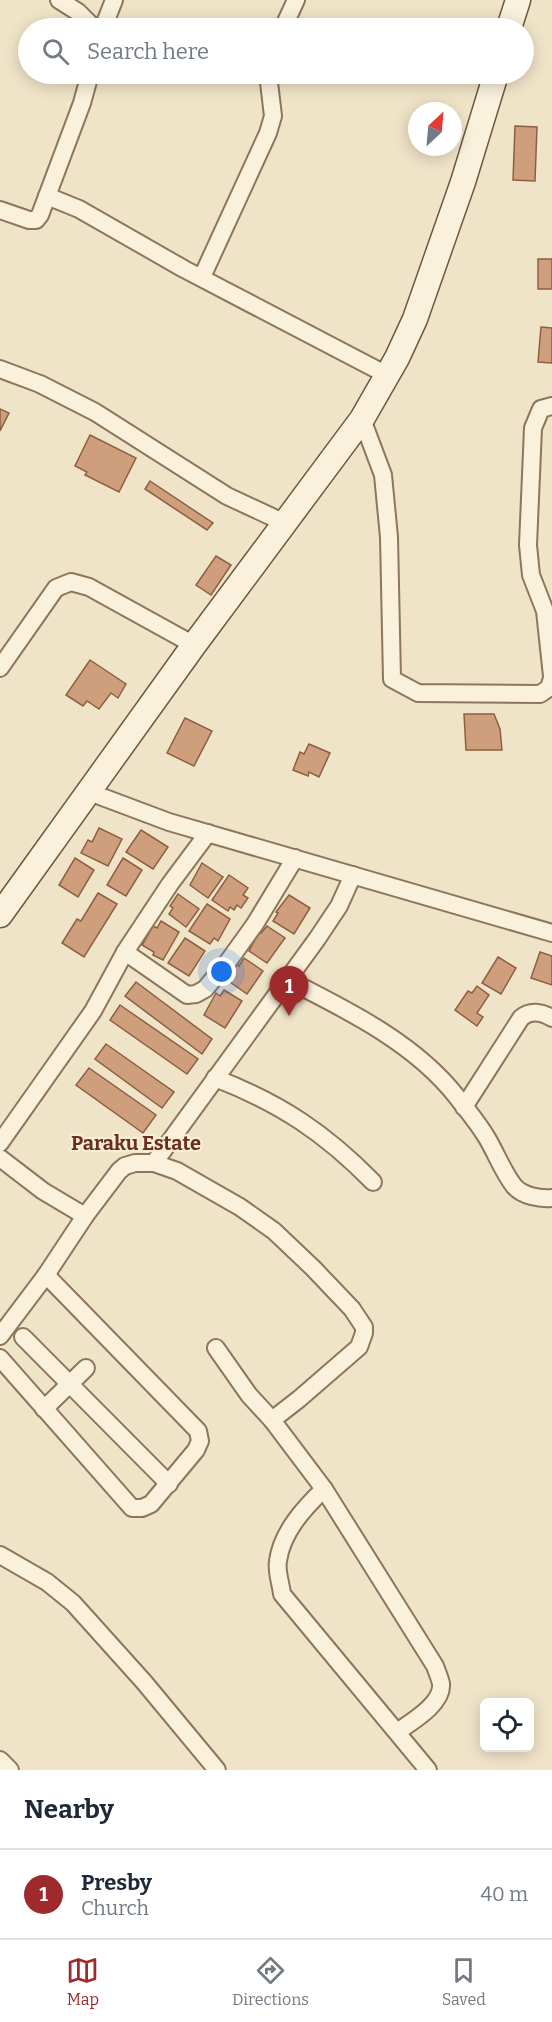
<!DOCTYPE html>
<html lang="en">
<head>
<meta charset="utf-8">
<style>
  body { margin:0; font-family:Bitter,serif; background:#f2f2f3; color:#1f2937 }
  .controls { position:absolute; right:18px; bottom:18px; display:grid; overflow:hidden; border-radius:9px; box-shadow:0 3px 15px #0003 }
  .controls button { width:54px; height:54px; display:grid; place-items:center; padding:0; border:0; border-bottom:2px solid #e0e1e3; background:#fff; color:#1f2937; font:30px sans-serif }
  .compass { position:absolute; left:408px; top:102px; width:54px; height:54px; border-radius:50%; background:#fff; box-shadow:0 3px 15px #0003; rotate:26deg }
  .you { position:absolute; left:222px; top:972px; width:21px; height:21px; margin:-15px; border:4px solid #fff; border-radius:50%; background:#1a73e8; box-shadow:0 0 0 9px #1a73e833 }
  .badge { display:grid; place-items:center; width:39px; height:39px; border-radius:50%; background:#9e2a2b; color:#fff; font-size:20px; font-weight:700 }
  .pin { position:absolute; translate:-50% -50px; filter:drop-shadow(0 2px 3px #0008) }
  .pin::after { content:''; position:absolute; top:32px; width:21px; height:18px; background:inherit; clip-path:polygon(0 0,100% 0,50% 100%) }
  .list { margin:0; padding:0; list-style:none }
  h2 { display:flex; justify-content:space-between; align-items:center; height:78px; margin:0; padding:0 24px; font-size:26px }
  h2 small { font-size:20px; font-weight:400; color:#747a83 }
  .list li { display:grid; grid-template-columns:39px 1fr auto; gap:18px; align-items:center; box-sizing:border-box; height:90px; padding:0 24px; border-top:2px solid #e0e1e3 }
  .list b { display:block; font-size:22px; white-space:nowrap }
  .list p { margin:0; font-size:20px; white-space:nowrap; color:#747a83 }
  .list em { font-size:20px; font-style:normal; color:#747a83 }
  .icon { flex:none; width:33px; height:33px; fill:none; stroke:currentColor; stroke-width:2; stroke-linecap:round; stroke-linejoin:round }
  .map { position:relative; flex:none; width:552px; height:1770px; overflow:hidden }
  .search { position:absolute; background:#fff; box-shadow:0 3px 15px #0003; left:18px; right:18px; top:18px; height:66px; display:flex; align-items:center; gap:15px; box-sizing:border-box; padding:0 21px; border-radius:33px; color:#747a83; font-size:22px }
  .sheet { height:168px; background:#fff }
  nav { display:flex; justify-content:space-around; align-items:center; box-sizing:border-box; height:84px; border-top:2px solid #e0e1e3; background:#fff; font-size:16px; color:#747a83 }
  nav a { display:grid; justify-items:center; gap:3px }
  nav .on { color:#9e2a2b }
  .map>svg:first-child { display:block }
  .building { fill:#cf9f7d; stroke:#8d5f41; stroke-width:1.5 }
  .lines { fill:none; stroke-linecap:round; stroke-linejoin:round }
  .street-casing { stroke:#8d765c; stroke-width:20 }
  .secondary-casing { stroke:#6f573f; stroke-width:27 }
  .street { stroke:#faf1dc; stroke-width:16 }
  .secondary { stroke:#faf1dc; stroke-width:24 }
  .labels { text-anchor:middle; stroke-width:4.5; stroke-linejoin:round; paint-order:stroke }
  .neighbourhood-label { font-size:20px; font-weight:bold; fill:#6b2e1e; stroke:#f7eed8 }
</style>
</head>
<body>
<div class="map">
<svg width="552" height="1770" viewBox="0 0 552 1770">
  <rect width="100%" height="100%" fill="#f0e4c8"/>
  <!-- building -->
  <g class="building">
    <path d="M515,126L537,127L535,181L513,180Z"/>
    <rect x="538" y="259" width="14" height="30"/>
    <path d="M541,327L552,328V363L538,362Z"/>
    <path d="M0,409L9,413L0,431Z"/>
    <path d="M90,435L136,458L119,492L85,475L87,472L75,466Z"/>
    <path d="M150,481L213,523L207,530L145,489Z"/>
    <path d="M216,556L231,565L211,595L196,585Z"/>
    <path d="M90,660L126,684L118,698L111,693L99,709L87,701L83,706L66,695Z"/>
    <path d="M464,714H494L500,729L502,750H466Z"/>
    <path d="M185,718L212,731L194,766L167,753Z"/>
    <path d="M309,744L330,753L319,777L309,772L308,776L293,770L300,752L304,754Z"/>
    <path d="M99,828L122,839L108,866L81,853L88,840L92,842Z"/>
    <path d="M141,830L168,847L153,869L126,852Z"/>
    <path d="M75,858L94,870L78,897L59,885Z"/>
    <path d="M123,858L142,870L126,896L107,885Z"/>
    <path d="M202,863L223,877L208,898L190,885Z"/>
    <path d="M229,875L248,888L243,895L248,898L241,908L237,905L234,910L230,907L228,911L212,900Z"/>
    <path d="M98,893L117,904L84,957L62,943L77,919L81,921Z"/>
    <path d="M178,894L199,909L186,927L169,914L173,908L170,906Z"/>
    <path d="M289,895L310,908L294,934L273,921L278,913L276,912Z"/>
    <path d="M207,904L230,919L218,941L214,938L210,944L189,931Z"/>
    <path d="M161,921L179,932L163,960L153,955L154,952L142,945L153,926L157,928Z"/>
    <path d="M267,926L285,938L267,963L249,951L259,932L261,933Z"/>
    <path d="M185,938L205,951L189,976L168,963Z"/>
    <path d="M540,952L552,956V985L531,978Z"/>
    <path d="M498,957L516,968L501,994L482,983Z"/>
    <path d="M244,958L263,971L247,994L230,982L234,976L230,973L237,964L239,966Z"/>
    <path d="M136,982L212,1039L202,1054L125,996Z"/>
    <path d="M477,986L489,995L477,1013L483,1017L477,1026L455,1010L468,991L472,993Z"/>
    <path d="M224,990L242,1001L225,1028L204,1015L216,993L220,996Z"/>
    <path d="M120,1005L198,1059L187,1074L110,1020Z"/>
    <path d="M106,1044L174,1092L162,1108L95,1059Z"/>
    <path d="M89,1068L156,1115L143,1133L76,1085Z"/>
  </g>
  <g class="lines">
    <defs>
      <g id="street">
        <path d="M59,0L78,12L94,28"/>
        <path d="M103,28L114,0"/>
        <path d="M283,28L296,0"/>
        <path d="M47,196L79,209L184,269L387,375"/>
        <path d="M0,210L29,220H36L40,215L82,103L90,74"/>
        <path d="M202,277L268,133L273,116L268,74"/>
        <path d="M0,369L40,384L95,412L227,496L285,523"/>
        <path d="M552,406L541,409L533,428L528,545L531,575L545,611L552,676"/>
        <path d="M362,419L383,475L389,537L392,679L418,693L540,694L549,688L552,678"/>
        <path d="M0,668L56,588L71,582L89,587L194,645"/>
        <path d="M89,792L169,822L552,933"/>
        <path d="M125,952L187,995L196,994L205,989L227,963L255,924L295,858"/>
        <path d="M288,980C347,1010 415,1043 457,1097C467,1110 478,1123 487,1138C496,1153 503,1172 514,1186C522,1196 540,1199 552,1198"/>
        <path d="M215,1078C280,1103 325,1133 373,1182"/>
        <path d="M464,1107L521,1018C530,1010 542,1012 552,1018"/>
        <path d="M0,1143L93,1011L125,952L170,884L208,833"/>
        <path d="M0,1158L43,1191L85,1216"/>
        <path d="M154,1163L317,939L339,906L353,875"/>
        <path d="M0,1336L46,1275L85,1216L119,1171L125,1166L135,1163H154L177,1171L240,1207L274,1231L313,1268L352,1309L364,1327V1333L359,1347L299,1399L272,1420"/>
        <path d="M23,1337L169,1484"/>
        <path d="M216,1348L249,1395L272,1420L324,1489L435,1666C437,1672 440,1678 441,1684C443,1704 411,1722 397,1732"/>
        <path d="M0,1358L132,1508H142L151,1504L196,1450L200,1441L198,1431L46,1275"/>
        <path d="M44,1409L86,1368"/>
        <path d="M324,1489C304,1508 282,1532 278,1561C276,1571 281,1584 282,1594L428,1770"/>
        <path d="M0,1555L47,1582L73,1603L144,1682L217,1770"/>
        <path d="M0,1760L10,1770"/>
      </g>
      <g id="secondary">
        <path d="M509,28L518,0"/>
        <path d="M0,915L194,645L362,419L397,358L415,319L463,182L496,74"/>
      </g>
    </defs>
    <!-- street casing -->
    <use href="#street" class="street-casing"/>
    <!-- secondary casing -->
    <use href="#secondary" class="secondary-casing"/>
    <!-- street -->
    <use href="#street" class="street"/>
    <!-- secondary -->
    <use href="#secondary" class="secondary"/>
  </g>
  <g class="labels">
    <!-- neighbourhood labels -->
    <g class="neighbourhood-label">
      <text x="136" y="1150">Paraku Estate</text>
    </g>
  </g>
</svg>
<div class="controls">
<button><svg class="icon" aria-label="locate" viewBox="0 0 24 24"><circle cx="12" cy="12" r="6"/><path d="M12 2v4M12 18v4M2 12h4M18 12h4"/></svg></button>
</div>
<svg class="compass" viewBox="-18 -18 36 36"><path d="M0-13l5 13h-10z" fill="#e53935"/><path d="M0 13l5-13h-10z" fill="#747a83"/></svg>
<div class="you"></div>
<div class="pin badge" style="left:289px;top:1016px">1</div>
<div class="search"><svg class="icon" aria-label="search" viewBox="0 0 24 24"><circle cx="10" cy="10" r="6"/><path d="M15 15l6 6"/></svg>Search here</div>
</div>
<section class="sheet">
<h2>Nearby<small></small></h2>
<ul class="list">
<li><span class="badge">1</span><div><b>Presby</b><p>Church</p></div><em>40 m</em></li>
</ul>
</section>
<nav>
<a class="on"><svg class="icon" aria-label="map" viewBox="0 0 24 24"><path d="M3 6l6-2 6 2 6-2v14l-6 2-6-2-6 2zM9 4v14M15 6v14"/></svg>Map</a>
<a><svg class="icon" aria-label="directions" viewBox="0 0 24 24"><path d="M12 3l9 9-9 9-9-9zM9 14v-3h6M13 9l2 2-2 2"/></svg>Directions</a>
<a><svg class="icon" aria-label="saved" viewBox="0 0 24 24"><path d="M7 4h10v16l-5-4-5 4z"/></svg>Saved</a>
</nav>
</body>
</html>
